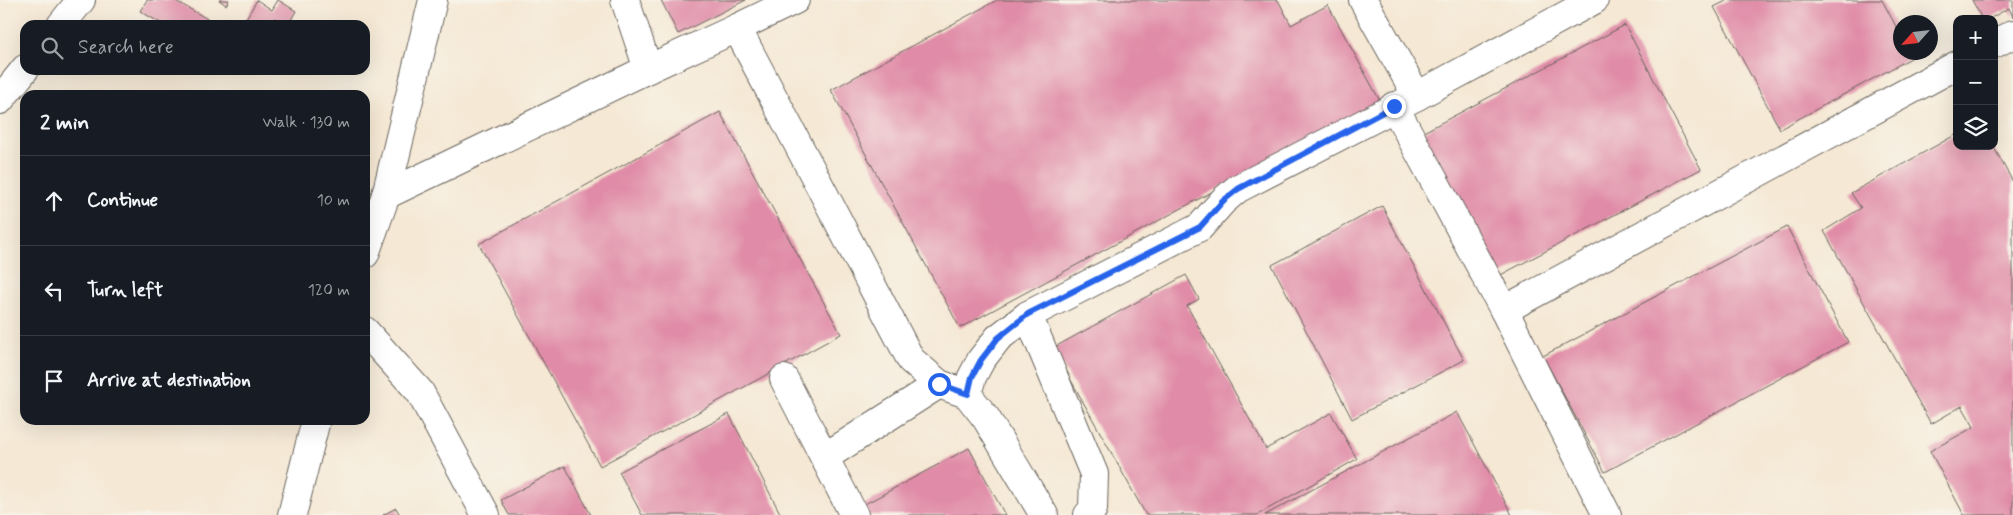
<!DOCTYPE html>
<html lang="en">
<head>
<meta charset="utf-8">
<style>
  body { margin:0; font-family:Mynerve,sans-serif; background:#242831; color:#f1f3f6 }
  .controls { position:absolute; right:15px; top:15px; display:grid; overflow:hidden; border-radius:10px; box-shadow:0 5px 20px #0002 }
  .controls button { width:45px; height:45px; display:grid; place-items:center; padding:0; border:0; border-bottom:1px solid #363941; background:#171b24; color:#f1f3f6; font:25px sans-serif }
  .compass { position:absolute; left:1893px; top:15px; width:45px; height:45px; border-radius:50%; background:#171b24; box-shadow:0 5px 20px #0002; rotate:243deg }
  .stop { position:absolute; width:15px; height:15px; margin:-11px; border:4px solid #2563eb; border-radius:50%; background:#fff }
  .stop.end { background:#2563eb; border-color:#fff; box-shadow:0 1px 5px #0008 }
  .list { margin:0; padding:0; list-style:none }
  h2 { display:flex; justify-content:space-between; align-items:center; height:65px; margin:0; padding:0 20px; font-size:21px }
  h2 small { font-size:16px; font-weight:400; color:#9ea1a6 }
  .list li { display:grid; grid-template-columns:32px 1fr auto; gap:15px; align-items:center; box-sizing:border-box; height:90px; padding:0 20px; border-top:1px solid #363941 }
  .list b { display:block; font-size:19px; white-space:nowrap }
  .list em { font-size:16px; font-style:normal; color:#9ea1a6 }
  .icon { flex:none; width:28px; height:28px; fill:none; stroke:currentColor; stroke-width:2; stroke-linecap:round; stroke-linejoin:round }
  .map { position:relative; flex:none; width:2013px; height:515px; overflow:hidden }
  .search { position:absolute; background:#171b24; box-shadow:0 5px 20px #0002; left:20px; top:20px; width:350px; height:55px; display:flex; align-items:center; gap:12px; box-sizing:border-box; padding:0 18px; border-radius:15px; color:#9ea1a6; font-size:19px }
  .panel { position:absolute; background:#171b24; box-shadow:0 5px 20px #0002; left:20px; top:90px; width:350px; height:335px; border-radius:15px }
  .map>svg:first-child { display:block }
  .building { fill:#e08ba7 }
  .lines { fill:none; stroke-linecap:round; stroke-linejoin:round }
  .minor-casing { stroke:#68635c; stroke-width:30 }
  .minor { stroke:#fff; stroke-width:28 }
  .route { stroke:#2563eb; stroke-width:6 }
</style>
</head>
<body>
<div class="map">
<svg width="2013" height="515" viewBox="0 0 2013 515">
  <rect width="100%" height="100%" fill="#f7f3e8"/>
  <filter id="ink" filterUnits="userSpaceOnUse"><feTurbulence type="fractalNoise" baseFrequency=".02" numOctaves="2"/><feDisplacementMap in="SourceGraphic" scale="10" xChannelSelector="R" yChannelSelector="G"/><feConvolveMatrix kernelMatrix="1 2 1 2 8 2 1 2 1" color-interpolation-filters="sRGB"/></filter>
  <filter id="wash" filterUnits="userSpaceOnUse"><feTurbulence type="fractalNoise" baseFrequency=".0096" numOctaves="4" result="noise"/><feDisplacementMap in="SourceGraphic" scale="20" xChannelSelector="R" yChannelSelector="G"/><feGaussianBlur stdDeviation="1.12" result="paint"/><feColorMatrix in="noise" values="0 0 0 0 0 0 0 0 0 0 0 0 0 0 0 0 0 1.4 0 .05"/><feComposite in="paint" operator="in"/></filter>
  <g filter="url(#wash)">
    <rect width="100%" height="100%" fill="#f5e8d4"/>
    <g id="blocks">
      <!-- building -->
      <g class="building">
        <path d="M147,0H174L218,25H164L140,11Z"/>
        <path d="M219,0H229L226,5Z"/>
        <path d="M257,0L272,10L278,0L296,11L288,25L274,18L270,25H242Z"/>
        <path d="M661,0H746L678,34Z"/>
        <path d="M997,0H1278L1291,25L1328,5L1380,101L960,328L831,90Z"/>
        <path d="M1728,0H1882L1900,34V52H1910L1913,57L1780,129L1714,7Z"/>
        <path d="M1972,0H2013V17L2009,8L1989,19H1982Z"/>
        <path d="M1625,25L1701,169L1493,279L1418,135Z"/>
        <path d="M720,112L841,334L600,466L479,244Z"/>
        <path d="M1957,134V146H1993L2013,182V515H1964L1930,451L1974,427L1962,406L1931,424L1824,231L1861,208L1851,193Z"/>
        <path d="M1382,206L1464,360L1352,419L1272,265Z"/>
        <path d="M1787,227L1848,342L1605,472L1543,356Z"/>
        <path d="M1186,275L1199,299L1187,306L1266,449L1331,413L1357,459L1257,515H1146L1053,348Z"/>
        <path d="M1457,412L1512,515H1265Z"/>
        <path d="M729,414L781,515H642L619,472Z"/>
        <path d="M969,448L1005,515H868L863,505Z"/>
        <path d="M565,466L591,515H509L501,500Z"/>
        <path d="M396,508L400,515H383Z"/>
      </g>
    </g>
  </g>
  <g filter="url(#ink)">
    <use href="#blocks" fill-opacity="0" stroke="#68635c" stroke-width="1"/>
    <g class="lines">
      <defs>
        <g id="minor">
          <path d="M625,0L648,69"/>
          <path d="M795,0L737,28L911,360L939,384L967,394L986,418L1044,515"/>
          <path d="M1363,0L1417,96"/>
          <path d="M61,25L81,0"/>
          <path d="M1994,44L2013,34"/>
          <path d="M0,100L25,69"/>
          <path d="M1394,106L1504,310L1607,515"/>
          <path d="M386,195L648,69L737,28"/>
          <path d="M365,254L386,195L433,0"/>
          <path d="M1504,310L1957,65"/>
          <path d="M1028,315L1094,474L1093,509L1088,515"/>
          <path d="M365,331L420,392L486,515"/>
          <path d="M784,379L854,515"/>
          <path d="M967,394L972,377L981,360L998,338L1028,315L1200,227L1223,201L1237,189L1417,96L1594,0"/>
          <path d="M825,457L939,384"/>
          <path d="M292,515L316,420"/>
        </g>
      </defs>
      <!-- minor casing -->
      <use href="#minor" class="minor-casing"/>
      <!-- minor -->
      <use href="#minor" class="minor"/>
    </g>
  </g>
  <g class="lines" filter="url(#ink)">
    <!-- route -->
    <path class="route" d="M939,384L968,394L972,377L981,360L998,338L1028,314L1200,227L1223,201L1238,189L1394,106"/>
  </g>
</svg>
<div class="controls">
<button>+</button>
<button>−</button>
<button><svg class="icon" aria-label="layers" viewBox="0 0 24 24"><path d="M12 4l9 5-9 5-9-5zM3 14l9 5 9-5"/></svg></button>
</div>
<svg class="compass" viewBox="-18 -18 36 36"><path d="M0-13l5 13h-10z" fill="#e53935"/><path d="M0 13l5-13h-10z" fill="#9ea1a6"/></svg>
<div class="stop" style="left:939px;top:384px"></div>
<div class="stop end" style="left:1394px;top:106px"></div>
<div class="search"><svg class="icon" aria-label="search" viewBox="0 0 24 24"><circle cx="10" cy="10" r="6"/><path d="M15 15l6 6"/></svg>Search here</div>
<section class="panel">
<h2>2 min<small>Walk · 130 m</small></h2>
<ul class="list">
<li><svg class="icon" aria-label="ahead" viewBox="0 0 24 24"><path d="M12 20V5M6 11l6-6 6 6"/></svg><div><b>Continue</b></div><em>10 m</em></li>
<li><svg class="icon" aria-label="left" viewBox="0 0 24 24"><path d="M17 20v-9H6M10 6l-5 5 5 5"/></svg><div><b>Turn left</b></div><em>120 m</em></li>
<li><svg class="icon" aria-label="arrive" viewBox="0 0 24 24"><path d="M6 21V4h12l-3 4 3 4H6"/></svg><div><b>Arrive at destination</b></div></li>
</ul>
</section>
</div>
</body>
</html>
